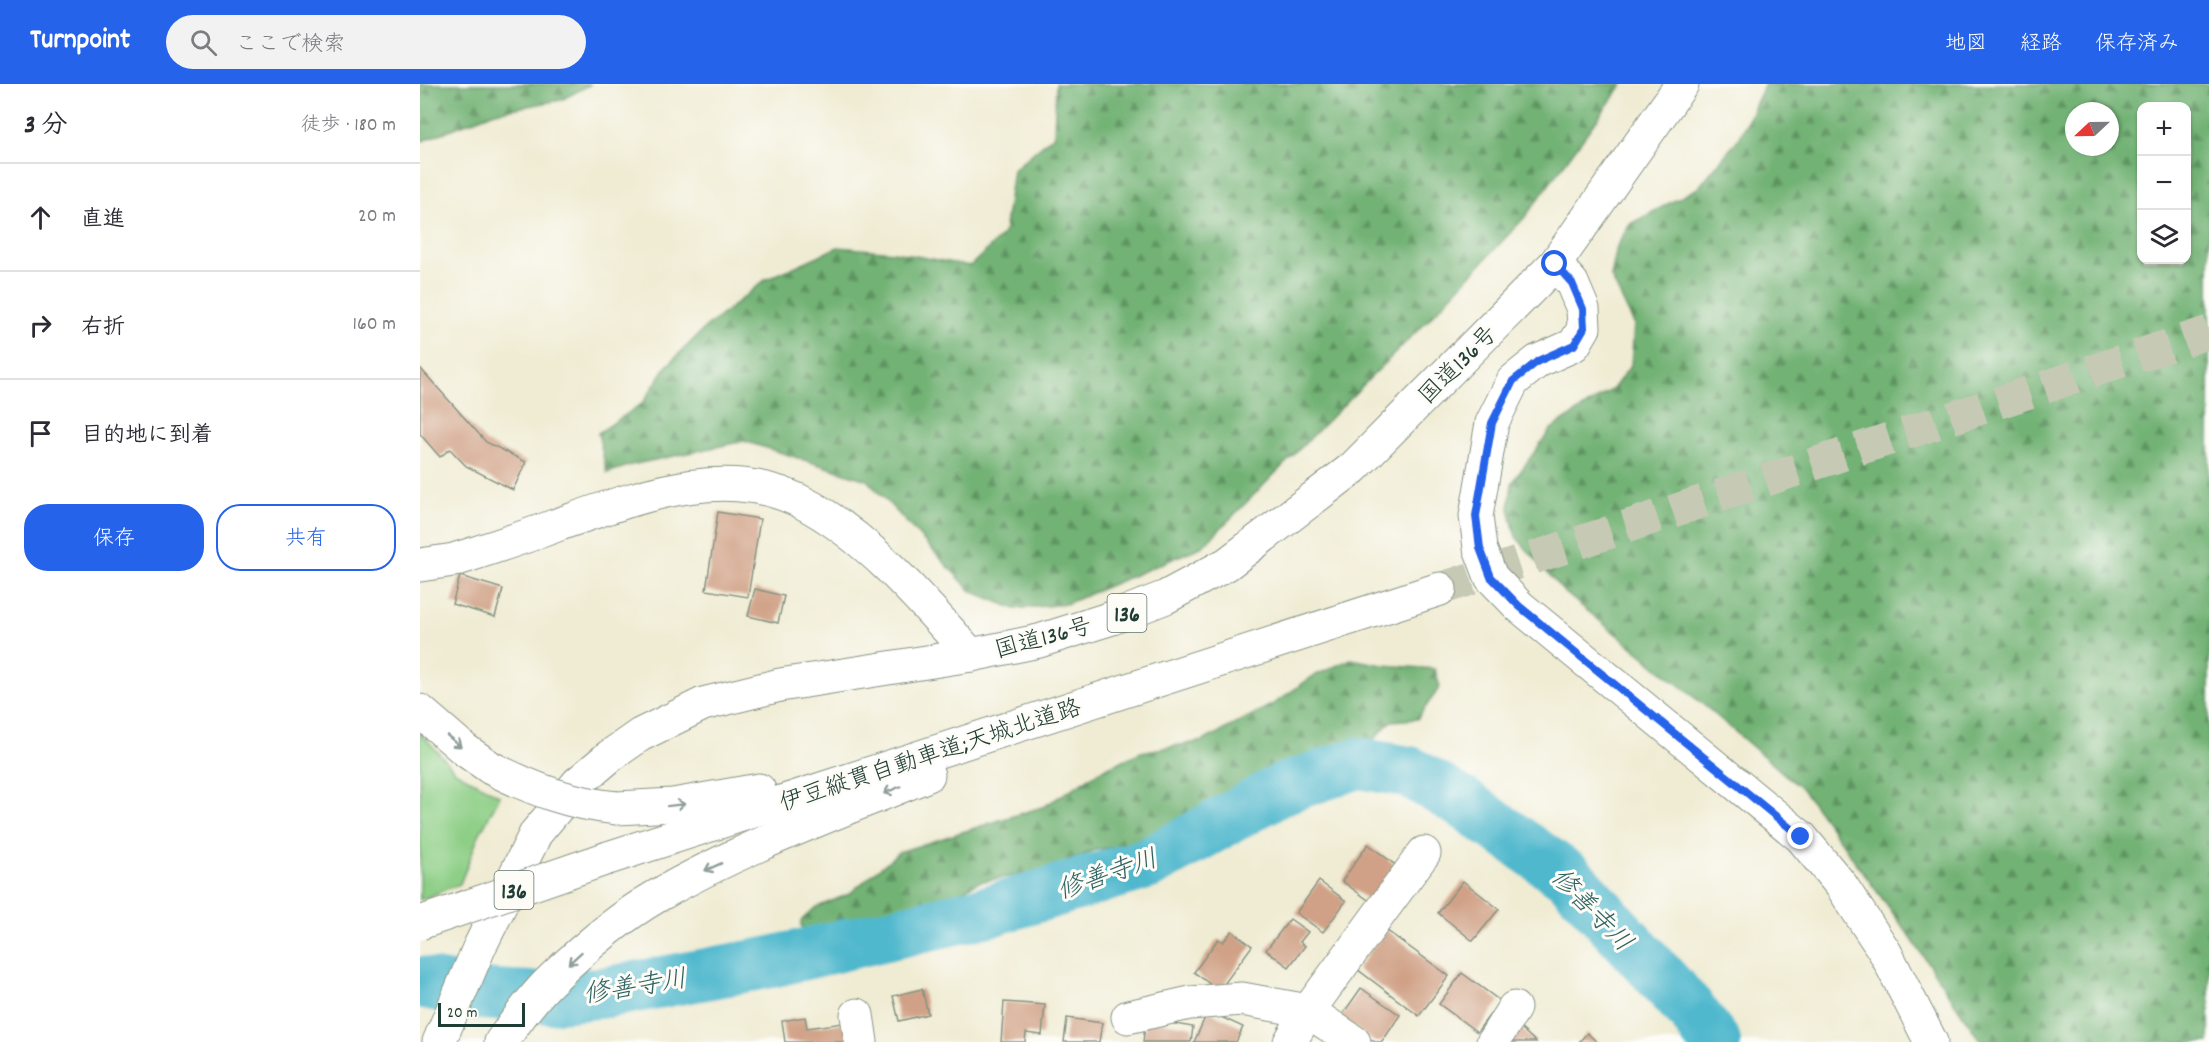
<!DOCTYPE html>
<html lang="ja">
<head>
<meta charset="utf-8">
<style>
  body { margin:0; font-family:Dekko,"Klee One",sans-serif; background:#f2f2f3; color:#2b2b33 }
  .controls { position:absolute; right:18px; top:18px; display:grid; overflow:hidden; border-radius:12px; box-shadow:0 2px 4px #0004 }
  .controls button { width:54px; height:54px; display:grid; place-items:center; padding:0; border:0; border-bottom:2px solid #e1e1e2; background:#fff; color:#2b2b33; font:30px sans-serif }
  .compass { position:absolute; left:1645px; top:18px; width:54px; height:54px; border-radius:50%; background:#fff; box-shadow:0 2px 4px #0004; rotate:248deg }
  .scale { position:absolute; left:18px; bottom:15px; width:87px; box-sizing:border-box; padding-left:6px; border:3px solid #1f3d34; border-top:0; font-size:16px; line-height:21px; white-space:nowrap; color:#1f3d34; -webkit-text-stroke:4px #fdfcf7; paint-order:stroke }
  .stop { position:absolute; width:18px; height:18px; margin:-14px; border:4px solid #2563eb; border-radius:50%; background:#fff }
  .stop.end { background:#2563eb; border-color:#fff; box-shadow:0 2px 6px #0008 }
  .list { margin:0; padding:0; list-style:none }
  h2 { display:flex; justify-content:space-between; align-items:center; height:78px; margin:0; padding:0 24px; font-size:26px }
  h2 small { font-size:20px; font-weight:400; color:#7c7c81 }
  .list li { display:grid; grid-template-columns:39px 1fr auto; gap:18px; align-items:center; box-sizing:border-box; height:108px; padding:0 24px; border-top:2px solid #e1e1e2 }
  .list b { display:block; font-size:22px; white-space:nowrap }
  .list em { font-size:20px; font-style:normal; color:#7c7c81 }
  .actions { display:flex; gap:12px; padding:18px 24px }
  .actions a { flex:1; padding:14px 0; border:2px solid #2563eb; border-radius:24px; text-align:center; font-size:21px; color:#2563eb }
  .actions .main { background:#2563eb; color:#fff }
  .icon { flex:none; width:33px; height:33px; fill:none; stroke:currentColor; stroke-width:2; stroke-linecap:round; stroke-linejoin:round }
  .map { position:relative; flex:none; width:1789px; height:958px; overflow:hidden }
  header { display:flex; align-items:center; gap:36px; box-sizing:border-box; height:84px; padding:0 30px; background:#2563eb; color:#fff }
  header strong { font-size:28px }
  nav { display:flex; gap:33px; margin-inline-start:auto; font-size:21px }
  .search { width:420px; height:54px; background:#f2f2f3; display:flex; align-items:center; gap:15px; box-sizing:border-box; padding:0 21px; border-radius:33px; color:#7c7c81; font-size:22px }
  main { display:flex }
  aside { flex:1; background:#fff }
  .map>svg:first-child { display:block }
  .grass { fill:#8ecf87; stroke:#56865e; stroke-width:1.5 }
  .forest { fill:url(#forest-firs); stroke:#487854; stroke-width:1.5; fill-rule:evenodd }
  .lines { fill:none; stroke-linecap:round; stroke-linejoin:round }
  .river { stroke:#50b8cd; stroke-width:52 }
  .building { fill:#d0a186 }
  .motorway-tunnel { stroke:#c6c9b4; stroke-width:33; stroke-dasharray:33 16; stroke-linecap:butt }
  .minor-casing { stroke:#889484; stroke-width:35 }
  .tertiary-casing { stroke:#889484; stroke-width:35 }
  .trunk-casing { stroke:#889484; stroke-width:35 }
  .motorway-casing { stroke:#889484; stroke-width:35 }
  .minor { stroke:#fff; stroke-width:33 }
  .tertiary { stroke:#fff; stroke-width:33 }
  .trunk { stroke:#fff; stroke-width:33 }
  .motorway { stroke:#fff; stroke-width:33 }
  .motorway-bridge-casing { stroke:#889484; stroke-width:35; stroke-linecap:butt }
  .motorway-bridge { stroke:#fff; stroke-width:33 }
  .oneway { stroke:#8f9e9a }
  .route { stroke:#2563eb; stroke-width:8 }
  .labels { text-anchor:middle; stroke-width:6; stroke-linejoin:round; paint-order:stroke }
  .shield { fill:#fdfcf7; stroke:#62766e; stroke-width:1.5 }
  .shield-label { font-size:22px; font-weight:bold; fill:#1f3d34 }
  .street-label { font-size:24px; fill:#1f3d34; stroke:#fdfcf7 }
  .water-label { font-size:26px; font-style:italic; fill:#2e6262; stroke:#fdfcf7 }
</style>
</head>
<body>
<header>
<strong>Turnpoint</strong>
<div class="search"><svg class="icon" aria-label="search" viewBox="0 0 24 24"><circle cx="10" cy="10" r="6"/><path d="M15 15l6 6"/></svg>ここで検索</div>
<nav><a>地図</a><a>経路</a><a>保存済み</a></nav>
</header>
<main>
<aside>
<h2>3 分<small>徒歩 · 180 m</small></h2>
<ul class="list">
<li><svg class="icon" aria-label="ahead" viewBox="0 0 24 24"><path d="M12 20V5M6 11l6-6 6 6"/></svg><div><b>直進</b></div><em>20 m</em></li>
<li><svg class="icon" aria-label="right" viewBox="0 0 24 24"><path d="M7 20v-9h11M14 6l5 5-5 5"/></svg><div><b>右折</b></div><em>160 m</em></li>
<li><svg class="icon" aria-label="arrive" viewBox="0 0 24 24"><path d="M6 21V4h12l-3 4 3 4H6"/></svg><div><b>目的地に到着</b></div></li>
</ul>
<div class="actions"><a class="main">保存</a><a>共有</a></div>
</aside>
<div class="map">
<svg width="1789" height="958" viewBox="0 0 1789 958">
  <defs>
    <pattern id="forest-firs" width="22" height="20" patternUnits="userSpaceOnUse" patternTransform="scale(1.5)"><rect width="22" height="20" fill="#72b274"/><path d="M5 1l3.5 6h-7zM16 11l3.5 6h-7z" fill="#5d9260"/></pattern>
  </defs>
  <rect width="100%" height="100%" fill="#fdfcf7"/>
  <filter id="ink" filterUnits="userSpaceOnUse"><feTurbulence type="fractalNoise" baseFrequency=".0167" numOctaves="2"/><feDisplacementMap in="SourceGraphic" scale="12" xChannelSelector="R" yChannelSelector="G"/><feConvolveMatrix kernelMatrix="1 2 1 2 8 2 1 2 1" color-interpolation-filters="sRGB"/></filter>
  <filter id="wash" filterUnits="userSpaceOnUse"><feTurbulence type="fractalNoise" baseFrequency=".008" numOctaves="4" result="noise"/><feDisplacementMap in="SourceGraphic" scale="24" xChannelSelector="R" yChannelSelector="G"/><feGaussianBlur stdDeviation="1.35" result="paint"/><feColorMatrix in="noise" values="0 0 0 0 0 0 0 0 0 0 0 0 0 0 0 0 0 1.4 0 .05"/><feComposite in="paint" operator="in"/></filter>
  <g filter="url(#wash)">
    <rect width="100%" height="100%" fill="#f0ecd4"/>
    <!-- grass -->
    <path class="grass" d="M0,648L35,687L80,712L59,751L40,800L0,816Z"/>
    <!-- forest -->
    <g class="forest">
      <path d="M0,0H171L141,16L75,28L0,58Z"/>
      <path d="M636,0H1203L1105,133L1012,232L783,462L646,520L595,525L551,507L447,396L324,357L211,381L187,389L178,349L222,320L246,283L283,246L345,196L418,163L474,168L550,182L584,150L593,86L634,51Z"/>
      <path d="M1345,0H1789V958H1561L1491,854L1383,706L1291,627L1143,507L1096,453L1089,425L1092,399L1131,345L1193,305L1211,281L1214,240L1191,193L1197,162L1210,140L1278,104L1320,53ZM1766,22V176H1722V22ZM1654,27H1690V63H1654Z"/>
      <path d="M931,575L963,581L1015,585L1020,603L997,635L971,637L949,661L925,665L834,702L746,755L675,766L628,786L558,798L523,818L486,833L421,835L392,849L381,842L382,836L395,824L429,810L479,768L625,722L680,687L721,668L783,657L855,619L892,593Z"/>
    </g>
    <g class="lines">
      <!-- river -->
      <path class="river" d="M0,898L59,910L130,914L188,908L351,878L573,826L729,779L862,705L938,679L990,688L1046,721L1150,794L1269,924L1295,958"/>
    </g>
    <g id="blocks">
      <!-- building -->
      <g class="building">
        <path d="M0,284L66,358L106,378L93,406L46,382L30,365L20,373L0,350Z"/>
        <path d="M298,428L340,435L328,513L286,506Z"/>
        <path d="M40,492L83,505L75,533L32,520Z"/>
        <path d="M335,505L364,512L358,539L328,532Z"/>
        <path d="M948,760L978,783L951,818L922,797Z"/>
        <path d="M899,797L926,817L903,848L876,829Z"/>
        <path d="M1043,797L1079,825L1053,857L1018,829Z"/>
        <path d="M870,835L888,848L880,858L885,862L869,883L846,866Z"/>
        <path d="M966,846L1029,892L999,932L937,885Z"/>
        <path d="M812,847L832,862L799,907L774,888L798,855L803,858Z"/>
        <path d="M1042,889L1080,917L1057,948L1019,920Z"/>
        <path d="M941,904L980,931L962,958H955L920,934Z"/>
        <path d="M502,905L508,930L479,937L473,912Z"/>
        <path d="M584,918L625,921L622,951L606,949L605,958H581Z"/>
        <path d="M788,927L823,943L816,958H774Z"/>
        <path d="M385,933L387,944L430,938L433,958H365L362,937Z"/>
        <path d="M647,934L682,939L679,958H644Z"/>
        <path d="M726,935L773,943L771,958H723Z"/>
        <path d="M1098,942L1116,958H1084Z"/>
        <path d="M1167,949L1177,958H1159Z"/>
      </g>
    </g>
  </g>
  <g filter="url(#ink)">
    <use href="#blocks" fill-opacity="0" stroke="#889484" stroke-width="1.5"/>
    <g class="lines">
      <!-- motorway-tunnel -->
      <path class="motorway-tunnel" d="M1020,505L1789,248"/>
      <defs>
        <g id="minor">
          <path d="M0,481L34,476C68,465 103,454 137,441C217,413 311,375 391,423C454,459 503,518 551,571"/>
          <path d="M437,931L441,958"/>
          <path d="M708,933L770,919L822,915L888,927L870,958"/>
          <path d="M934,958L888,927L1004,769"/>
          <path d="M1073,958L1094,924"/>
        </g>
        <path id="tertiary" d="M1135,180L1152,199L1163,225L1164,244L1154,261L1118,277L1093,297L1072,339L1056,432L1060,464L1071,493L1099,522L1381,753L1421,801L1465,868L1511,958"/>
        <path id="trunk" d="M19,958L59,864L116,749L158,699L190,672L220,651L283,620L360,601L551,571L619,557L692,534L746,513L807,480L933,384L1135,180L1262,0"/>
        <g id="motorway">
          <path d="M0,627L45,666L71,684"/>
          <path d="M197,724L253,721L339,706"/>
          <path d="M188,774L1020,505"/>
          <path d="M81,958C97,936 113,913 133,894C164,864 199,834 237,812C322,763 417,729 508,691"/>
        </g>
      </defs>
      <!-- minor casing -->
      <use href="#minor" class="minor-casing"/>
      <!-- tertiary casing -->
      <use href="#tertiary" class="tertiary-casing"/>
      <!-- trunk casing -->
      <use href="#trunk" class="trunk-casing"/>
      <!-- motorway casing -->
      <use href="#motorway" class="motorway-casing"/>
      <!-- minor -->
      <use href="#minor" class="minor"/>
      <!-- tertiary -->
      <use href="#tertiary" class="tertiary"/>
      <!-- trunk -->
      <use href="#trunk" class="trunk"/>
      <!-- motorway -->
      <use href="#motorway" class="motorway"/>
      <defs>
        <g id="motorway-bridge">
          <path d="M71,684C115,706 149,719 197,724"/>
          <path d="M0,839L188,774"/>
        </g>
      </defs>
      <!-- motorway-bridge casing -->
      <use href="#motorway-bridge" class="motorway-bridge-casing"/>
      <!-- motorway-bridge -->
      <use href="#motorway-bridge" class="motorway-bridge"/>
    </g>
    <!-- one-way arrows -->
    <defs><path id="oneway-shaft" d="M-6 0H5M1.5-3L5.5 0L1.5 3" fill="none" stroke-width="1.6" stroke-linecap="round" stroke-linejoin="round" transform="scale(1.5)"/></defs>
    <g class="oneway">
      <use href="#oneway-shaft" transform="translate(34 657) rotate(39)"/>
      <use href="#oneway-shaft" transform="translate(472 706) rotate(157)"/>
      <use href="#oneway-shaft" transform="translate(256 721) rotate(-7)"/>
      <use href="#oneway-shaft" transform="translate(293 783) rotate(156)"/>
      <use href="#oneway-shaft" transform="translate(155 874) rotate(138)"/>
    </g>
  </g>
  <g class="lines" filter="url(#ink)">
    <!-- route -->
    <path class="route" d="M1135,180L1152,199L1163,225L1164,244L1154,261L1118,277L1093,297L1072,339L1056,432L1060,464L1071,493L1099,522L1381,753"/>
  </g>
  <g class="labels">
    <!-- shield labels -->
    <g class="shield">
      <rect x="687.5" y="510" width="39" height="38" rx="4.5"/>
      <rect x="74.5" y="787" width="39" height="38" rx="4.5"/>
    </g>
    <g class="shield-label">
      <text x="707" y="537">136</text>
      <text x="94" y="814">136</text>
    </g>
    <!-- street labels -->
    <g class="street-label">
      <text transform="translate(1037 280) rotate(-45)" y="8">国道136号</text>
      <text transform="translate(623 553) rotate(-15)" y="8">国道136号</text>
      <text transform="translate(510 670) rotate(-18)" y="8">伊豆縦貫自動車道;天城北道路</text>
    </g>
    <!-- water labels -->
    <g class="water-label">
      <text transform="translate(687 789) rotate(-19)" y="9">修善寺川</text>
      <text transform="translate(1173 825) rotate(46)" y="9">修善寺川</text>
      <text transform="translate(215 901) rotate(-9)" y="9">修善寺川</text>
    </g>
  </g>
</svg>
<div class="controls">
<button>+</button>
<button>−</button>
<button><svg class="icon" aria-label="layers" viewBox="0 0 24 24"><path d="M12 4l9 5-9 5-9-5zM3 14l9 5 9-5"/></svg></button>
</div>
<svg class="compass" viewBox="-18 -18 36 36"><path d="M0-13l5 13h-10z" fill="#e53935"/><path d="M0 13l5-13h-10z" fill="#7c7c81"/></svg>
<div class="scale">20 m</div>
<div class="stop" style="left:1135px;top:180px"></div>
<div class="stop end" style="left:1381px;top:753px"></div>
</div>
</main>
</body>
</html>
